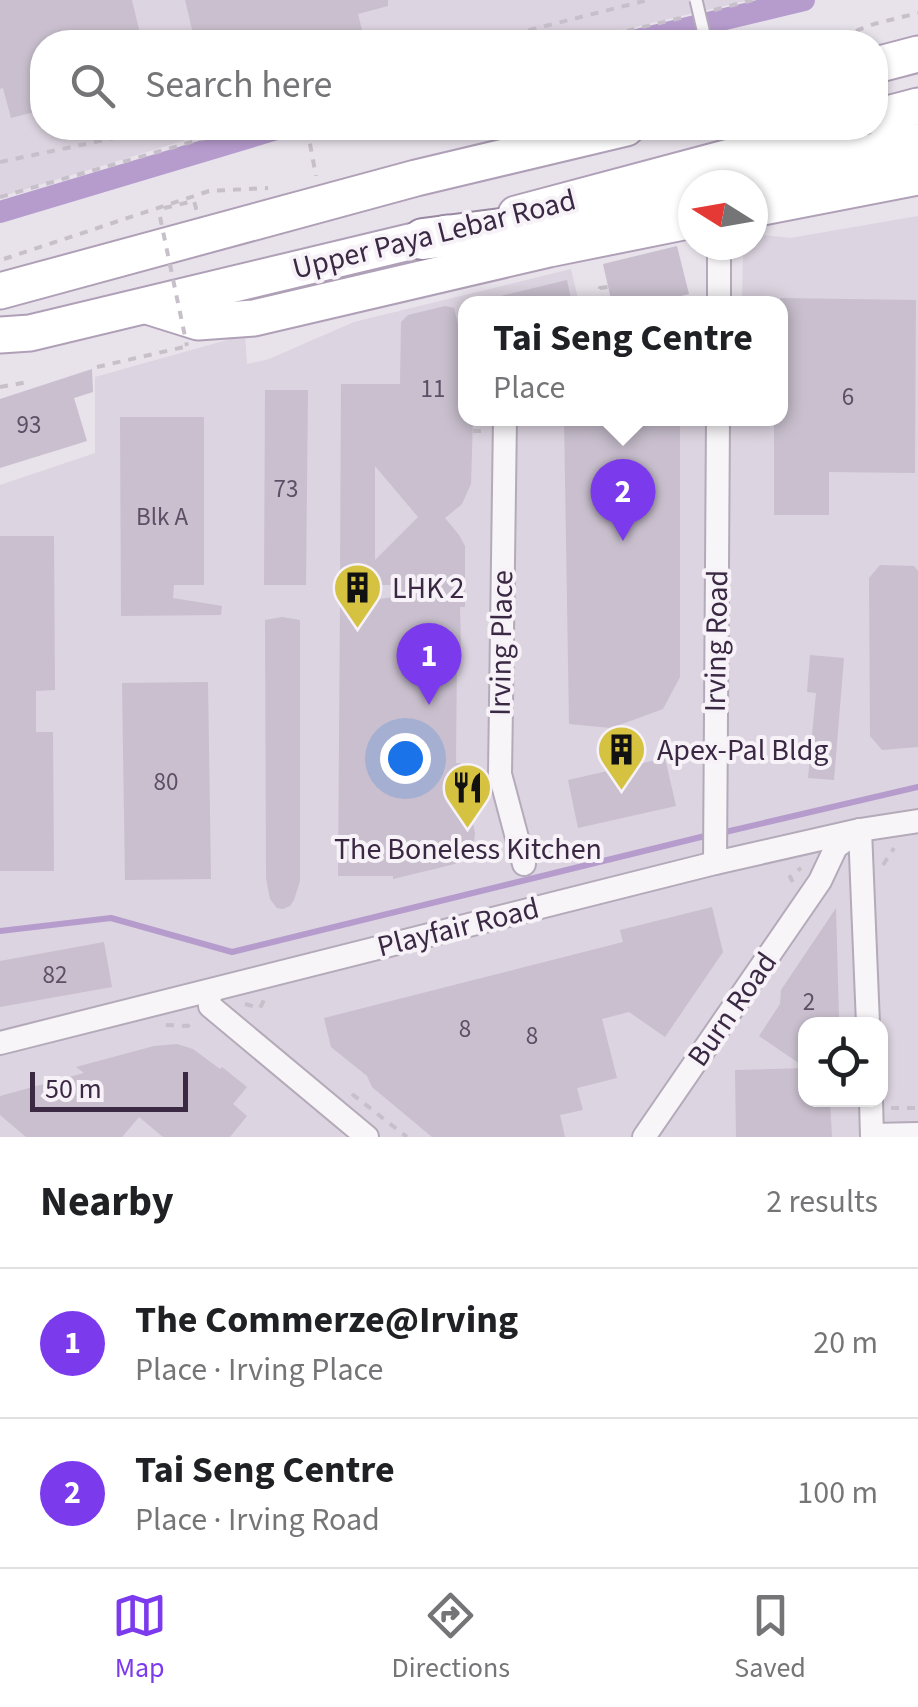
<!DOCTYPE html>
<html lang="en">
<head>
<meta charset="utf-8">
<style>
  body { margin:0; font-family:"Source Sans 3",sans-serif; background:#f2f2f2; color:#202124 }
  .controls { position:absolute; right:30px; bottom:30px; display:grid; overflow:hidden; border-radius:20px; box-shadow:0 2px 8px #0004 }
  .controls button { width:90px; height:90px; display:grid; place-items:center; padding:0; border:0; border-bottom:2px solid #e0e0e0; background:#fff; color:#202124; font:50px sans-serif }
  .compass { position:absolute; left:678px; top:170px; width:90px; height:90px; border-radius:50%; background:#fff; box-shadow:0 2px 8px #0004; rotate:281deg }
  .scale { position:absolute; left:30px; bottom:25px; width:158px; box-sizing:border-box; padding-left:10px; border:5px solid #3b2944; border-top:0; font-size:28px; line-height:35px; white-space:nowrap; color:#3b2944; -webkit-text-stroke:8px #f6f2f8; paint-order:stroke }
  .you { position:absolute; left:405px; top:758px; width:35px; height:35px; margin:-25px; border:8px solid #fff; border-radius:50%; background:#1a73e8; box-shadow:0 0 0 15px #1a73e833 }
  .badge { display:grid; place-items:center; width:65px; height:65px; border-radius:50%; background:#7c3aed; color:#fff; font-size:32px; font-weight:700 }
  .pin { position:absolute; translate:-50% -82px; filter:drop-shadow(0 2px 5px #0008) }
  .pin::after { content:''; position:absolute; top:52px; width:35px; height:30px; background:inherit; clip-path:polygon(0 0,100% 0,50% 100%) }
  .popup { position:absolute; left:458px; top:296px; width:330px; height:130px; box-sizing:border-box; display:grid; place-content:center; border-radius:20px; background:#fff; filter:drop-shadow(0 2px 8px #0005); font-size:32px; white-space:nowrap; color:#757577 }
  .popup b { font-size:38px; color:#202124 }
  .popup::after { content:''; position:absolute; left:50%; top:100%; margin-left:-20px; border:20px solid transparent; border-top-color:#fff }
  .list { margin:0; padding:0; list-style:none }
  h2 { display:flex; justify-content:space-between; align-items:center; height:130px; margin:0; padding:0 40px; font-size:42px }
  h2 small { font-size:32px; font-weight:400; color:#757577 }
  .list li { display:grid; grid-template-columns:65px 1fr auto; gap:30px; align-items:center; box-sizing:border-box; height:150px; padding:0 40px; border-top:2px solid #e0e0e0 }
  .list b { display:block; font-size:38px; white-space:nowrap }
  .list p { margin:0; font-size:32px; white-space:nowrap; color:#757577 }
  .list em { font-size:32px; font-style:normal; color:#757577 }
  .icon { flex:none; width:55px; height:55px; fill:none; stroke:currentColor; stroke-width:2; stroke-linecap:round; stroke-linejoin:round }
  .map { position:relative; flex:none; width:918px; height:1137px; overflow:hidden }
  .search { position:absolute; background:#fff; box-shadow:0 2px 8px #0004; left:30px; right:30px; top:30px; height:110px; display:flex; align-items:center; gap:25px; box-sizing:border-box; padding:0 35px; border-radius:40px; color:#757577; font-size:38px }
  .sheet { height:430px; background:#fff }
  nav { display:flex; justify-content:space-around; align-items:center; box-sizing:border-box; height:140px; border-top:2px solid #e0e0e0; background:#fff; font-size:28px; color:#757577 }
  nav a { display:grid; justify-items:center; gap:5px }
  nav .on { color:#7c3aed }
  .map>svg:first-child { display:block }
  .built { fill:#dcd4e0; fill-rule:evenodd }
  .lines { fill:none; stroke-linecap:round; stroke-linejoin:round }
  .stream { stroke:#b69bcd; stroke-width:6 }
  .canal { stroke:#b69bcd; stroke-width:22 }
  .building { fill:#c9bfce; fill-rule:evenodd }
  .street-casing { stroke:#b4aab9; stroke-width:26 }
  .primary-casing { stroke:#afa0b7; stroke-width:39 }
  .highway-casing { stroke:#9988a2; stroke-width:44 }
  .path { stroke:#c7c0ca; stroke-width:4; stroke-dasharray:8 8; stroke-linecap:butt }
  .street { stroke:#f8f5f9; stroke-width:22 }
  .primary { stroke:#fff; stroke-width:35 }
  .highway { stroke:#fff; stroke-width:40 }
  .lane-bridge-casing { stroke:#b4aab9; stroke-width:15; stroke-linecap:butt }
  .path-bridge { stroke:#c7c0ca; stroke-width:4; stroke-dasharray:8 8; stroke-linecap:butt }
  .lane-bridge { stroke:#f8f5f9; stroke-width:11 }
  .labels { text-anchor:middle; stroke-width:8; stroke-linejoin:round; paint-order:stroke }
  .number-label { font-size:25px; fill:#5e4e66 }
  .street-label { font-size:30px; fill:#3b2944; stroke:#f6f2f8 }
  .poi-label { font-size:30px; fill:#3b2944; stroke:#f6f2f8; text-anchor:start }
</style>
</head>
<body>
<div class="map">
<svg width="918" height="1137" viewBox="0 0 918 1137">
  <rect width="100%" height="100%" fill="#e8e2eb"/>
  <!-- built -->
  <g class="built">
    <path d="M0,0H749L571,42H42V128H225L0,197Z"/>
    <path d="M918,216V1137H0V485L95,453V377L245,335L247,364L269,359L354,322L571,269L579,303L466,304V418H780V304L721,303L742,299L743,254L763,235L790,238ZM806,1024H880V1100H806Z"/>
  </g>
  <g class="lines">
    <!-- stream -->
    <g class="stream">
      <path d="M721,833L918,787"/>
      <path d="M0,931L111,918L232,952L709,835"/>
    </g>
    <!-- canal -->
    <g class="canal">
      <path d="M629,42L804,0"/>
      <path d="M0,212L280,128"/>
    </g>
  </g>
  <!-- building -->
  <g class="building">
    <path d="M0,0H132L142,42H42V110L11,118L3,88L0,89Z"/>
    <path d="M185,0H388V6L358,14L365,42H195Z"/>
    <path d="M677,246L689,294L650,304H612L603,264Z"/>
    <path d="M567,280L572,304H497L496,297Z"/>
    <path d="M780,298L916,300L915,473L829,472V515H774V418H780Z"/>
    <path d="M445,306L454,308L466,357V418H473L471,484L462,504L445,518L459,535L465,546V607H460L461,648H457L456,763H460L475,833L474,843L471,852L455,864L393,879V876H338L340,606L392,597L391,585H340L341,384H400L401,322L408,315ZM375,466L418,517L375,560Z"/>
    <path d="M92,369L93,392L74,398L87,441L0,468V399Z"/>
    <path d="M265,390H308L306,585H264Z"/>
    <path d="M120,417H204V585H174L173,598L222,606L221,615L121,616Z"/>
    <path d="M564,418H680V677L663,709L611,728L569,724Z"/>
    <path d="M0,536H54L55,690L36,691V732H53L54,871H0Z"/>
    <path d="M880,565L914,566L918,571V747L882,750L870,736L869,578Z"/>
    <path d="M282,617L300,620V881L294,900L290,906L283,909L277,908L270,899L266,878L265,620Z"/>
    <path d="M810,655L844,658L834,780L808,778L816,693L807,692Z"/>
    <path d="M208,682L211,879L125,880L122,683Z"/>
    <path d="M665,758L676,806L578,828L568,780Z"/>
    <path d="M712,907L723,952L665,1037L629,1012L602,1019L617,1078L577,1088L583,1110L560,1115L565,1137H432L372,1087L367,1076L331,1047L324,1018L623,942L620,930Z"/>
    <path d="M836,908L839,1017H832V1024H806V1068L759,1036L780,1004L781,990Z"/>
    <path d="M104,942L112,987L0,1007V961Z"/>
    <path d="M177,1044L193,1049L220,1069L222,1067L247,1087L233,1104L247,1116L230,1137H163L139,1117L122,1137H26L0,1115V1096L84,1073L76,1067L154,1046Z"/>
    <path d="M806,1068V1100H830L832,1137H736L735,1070Z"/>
  </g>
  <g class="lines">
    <defs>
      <g id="street">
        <path d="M719,304V245"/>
        <path d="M505,418L500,774L524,864"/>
        <path d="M860,830L868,1024"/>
        <path d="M715,863L718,418"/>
        <path d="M209,991L210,1006L367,1137"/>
        <path d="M0,1043L715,863L860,830L918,821"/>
        <path d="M871,1100L872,1137"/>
        <path d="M872,1135L918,1134"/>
        <path d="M644,1137L820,881L836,847L857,832"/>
      </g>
      <g id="primary">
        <path d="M876,65L918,54"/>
        <path d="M876,117L918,106"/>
        <path d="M753,209L918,177"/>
        <path d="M516,214L838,128"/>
        <path d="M0,291L416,178L626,128"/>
        <path d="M147,306L198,322L254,318L549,249L693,220"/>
        <path d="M0,335L30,333L447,233"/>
      </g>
      <g id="highway">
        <path d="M733,185L918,144"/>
        <path d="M423,239L581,219L693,194"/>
      </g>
    </defs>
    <!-- street casing -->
    <use href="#street" class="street-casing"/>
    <!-- primary casing -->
    <use href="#primary" class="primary-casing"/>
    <!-- highway casing -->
    <use href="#highway" class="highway-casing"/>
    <!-- path -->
    <g class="path">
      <path d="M714,10L753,0"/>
      <path d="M482,42L648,0"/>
      <path d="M580,42L685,17"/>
      <path d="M826,42L874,24L918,13"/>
      <path d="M307,128L316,176"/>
      <path d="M0,162L162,128"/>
      <path d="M0,197L241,128"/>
      <path d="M164,208L194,201L196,208H193"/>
      <path d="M4,259L209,191L268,188"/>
      <path d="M604,304L600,288L608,287"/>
      <path d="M97,367L184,347"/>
      <path d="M0,387L28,382"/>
      <path d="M473,431H485"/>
      <path d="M883,865L894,848"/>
      <path d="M793,882L790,877L801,868"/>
      <path d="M245,1004L260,1008L264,1000"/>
      <path d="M166,1025L188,1026L192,1019"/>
      <path d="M885,1039L886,1085"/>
      <path d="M352,1094L407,1137"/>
      <path d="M891,1108H918"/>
    </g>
    <!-- street -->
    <use href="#street" class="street"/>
    <!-- primary -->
    <use href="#primary" class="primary"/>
    <!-- highway -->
    <use href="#highway" class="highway"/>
    <defs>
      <path id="lane-bridge" d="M696,0L706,42"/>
    </defs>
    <!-- lane-bridge casing -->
    <use href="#lane-bridge" class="lane-bridge-casing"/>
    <!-- path-bridge -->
    <path class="path-bridge" d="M160,217L187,346"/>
    <!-- lane-bridge -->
    <use href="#lane-bridge" class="lane-bridge"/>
  </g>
  <!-- icons -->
  <defs>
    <symbol id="building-pin" viewBox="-11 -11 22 30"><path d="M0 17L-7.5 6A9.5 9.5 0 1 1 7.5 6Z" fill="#d5c241" stroke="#f6f2f8"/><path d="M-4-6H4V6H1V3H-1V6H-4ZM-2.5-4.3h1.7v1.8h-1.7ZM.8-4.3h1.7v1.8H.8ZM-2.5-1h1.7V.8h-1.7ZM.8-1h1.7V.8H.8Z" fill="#111"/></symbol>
    <symbol id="restaurant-pin" viewBox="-11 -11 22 30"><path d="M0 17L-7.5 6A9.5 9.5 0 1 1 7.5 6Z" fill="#d5c241" stroke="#f6f2f8"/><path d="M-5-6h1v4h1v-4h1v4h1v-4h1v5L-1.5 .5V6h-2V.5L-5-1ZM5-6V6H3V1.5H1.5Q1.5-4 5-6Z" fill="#111"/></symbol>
  </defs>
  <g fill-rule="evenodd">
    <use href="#building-pin" x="330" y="560" width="55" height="75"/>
    <use href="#building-pin" x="594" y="722" width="55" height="75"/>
    <use href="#restaurant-pin" x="440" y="760" width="55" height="75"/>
  </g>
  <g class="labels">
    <!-- number labels -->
    <g class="number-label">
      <text x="433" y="397">11</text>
      <text x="848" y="405">6</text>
      <text x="29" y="433">93</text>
      <text x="286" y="497">73</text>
      <text x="162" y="525">Blk A</text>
      <text x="166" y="790">80</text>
      <text x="55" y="983">82</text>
      <text x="809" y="1010">2</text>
      <text x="465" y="1037">8</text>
      <text x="532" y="1044">8</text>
    </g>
    <!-- street labels -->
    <g class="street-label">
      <text transform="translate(434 234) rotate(-14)" y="10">Upper Paya Lebar Road</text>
      <text transform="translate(716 641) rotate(-89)" y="10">Irving Road</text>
      <text transform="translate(501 643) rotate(-89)" y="10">Irving Place</text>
      <text transform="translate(458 927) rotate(-14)" y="10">Playfair Road</text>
      <text transform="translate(732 1009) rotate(-55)" y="10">Burn Road</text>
    </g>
    <!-- poi labels -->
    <g class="poi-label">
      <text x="392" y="598">LHK 2</text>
      <text x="657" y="760">Apex-Pal Bldg</text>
      <text x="468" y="859" text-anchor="middle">The Boneless Kitchen</text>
    </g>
  </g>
</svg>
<div class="controls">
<button><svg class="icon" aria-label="locate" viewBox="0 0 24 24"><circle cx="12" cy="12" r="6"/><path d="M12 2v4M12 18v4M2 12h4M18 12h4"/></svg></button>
</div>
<svg class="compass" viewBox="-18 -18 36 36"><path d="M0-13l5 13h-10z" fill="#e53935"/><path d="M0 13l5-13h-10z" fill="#757577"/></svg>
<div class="scale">50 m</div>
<div class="you"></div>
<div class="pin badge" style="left:429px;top:705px">1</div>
<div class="pin badge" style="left:623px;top:541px">2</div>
<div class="popup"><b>Tai Seng Centre</b>Place</div>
<div class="search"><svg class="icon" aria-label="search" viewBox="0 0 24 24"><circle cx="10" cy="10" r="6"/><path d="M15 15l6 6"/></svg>Search here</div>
</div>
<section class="sheet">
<h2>Nearby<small>2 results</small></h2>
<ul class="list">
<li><span class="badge">1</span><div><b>The Commerze@Irving</b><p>Place · Irving Place</p></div><em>20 m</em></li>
<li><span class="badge">2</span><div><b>Tai Seng Centre</b><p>Place · Irving Road</p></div><em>100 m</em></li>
</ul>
</section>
<nav>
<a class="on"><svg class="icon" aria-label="map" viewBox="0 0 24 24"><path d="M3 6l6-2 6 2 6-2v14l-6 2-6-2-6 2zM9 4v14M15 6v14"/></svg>Map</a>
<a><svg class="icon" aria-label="directions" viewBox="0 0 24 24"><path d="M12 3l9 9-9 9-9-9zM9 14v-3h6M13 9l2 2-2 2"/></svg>Directions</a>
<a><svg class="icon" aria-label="saved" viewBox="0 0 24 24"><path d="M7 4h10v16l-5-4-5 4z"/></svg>Saved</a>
</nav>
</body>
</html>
